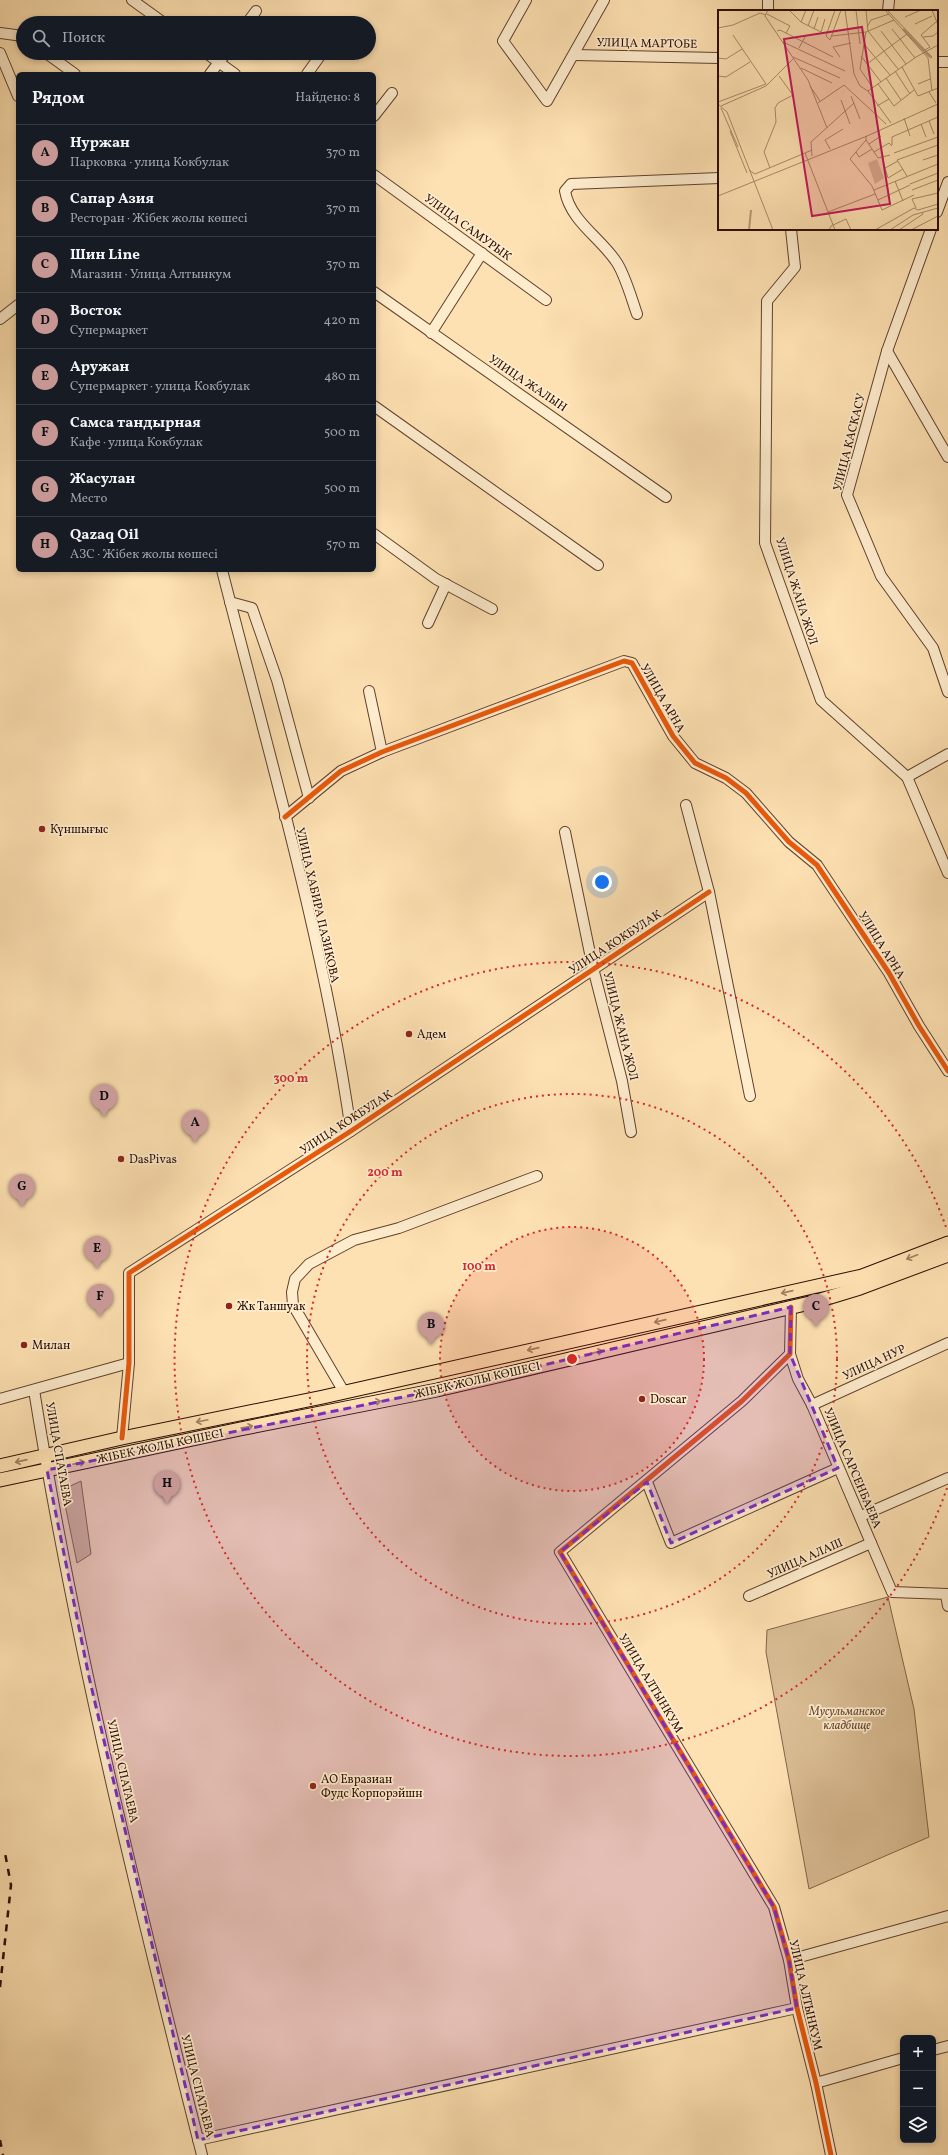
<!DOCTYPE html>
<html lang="ru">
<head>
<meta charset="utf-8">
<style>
  body { margin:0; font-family:Vollkorn,serif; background:#20242c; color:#f1f3f6 }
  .controls { position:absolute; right:12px; bottom:12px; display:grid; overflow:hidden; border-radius:6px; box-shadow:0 2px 6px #0003 }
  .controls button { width:36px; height:36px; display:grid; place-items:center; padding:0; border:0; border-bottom:1px solid #363941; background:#171b24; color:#f1f3f6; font:20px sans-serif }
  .you { position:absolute; left:602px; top:882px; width:14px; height:14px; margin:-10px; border:3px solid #fff; border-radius:50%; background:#1a73e8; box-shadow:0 0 0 6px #1a73e833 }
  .badge { display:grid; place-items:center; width:26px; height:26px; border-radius:50%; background:#c59692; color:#111; font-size:13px; font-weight:700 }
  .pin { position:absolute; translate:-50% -33px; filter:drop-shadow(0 1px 2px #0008) }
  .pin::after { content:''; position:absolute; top:21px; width:14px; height:12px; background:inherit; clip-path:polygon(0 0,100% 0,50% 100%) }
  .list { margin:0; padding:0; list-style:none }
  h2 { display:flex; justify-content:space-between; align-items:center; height:52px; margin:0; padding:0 16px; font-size:17px }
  h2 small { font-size:13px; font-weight:400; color:#9ea1a6 }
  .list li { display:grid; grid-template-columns:26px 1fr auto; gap:12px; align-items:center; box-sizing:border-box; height:56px; padding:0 16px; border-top:1px solid #363941 }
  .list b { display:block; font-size:15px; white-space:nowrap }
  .list p { margin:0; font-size:13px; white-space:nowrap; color:#9ea1a6 }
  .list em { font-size:13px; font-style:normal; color:#9ea1a6 }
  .icon { flex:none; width:22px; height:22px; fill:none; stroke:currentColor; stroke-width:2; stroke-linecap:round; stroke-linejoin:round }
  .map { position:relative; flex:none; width:948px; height:2155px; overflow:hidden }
  .search { position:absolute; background:#171b24; box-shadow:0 2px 6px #0003; left:16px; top:16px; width:360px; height:44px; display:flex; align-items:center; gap:10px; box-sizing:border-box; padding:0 14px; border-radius:22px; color:#9ea1a6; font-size:15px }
  .panel { position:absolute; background:#171b24; box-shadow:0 2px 6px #0003; left:16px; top:72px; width:360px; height:500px; border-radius:6px }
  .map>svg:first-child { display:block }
  .green { fill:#dabd94; stroke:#82644a }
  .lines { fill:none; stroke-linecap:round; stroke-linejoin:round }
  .minor-casing { stroke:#5f412d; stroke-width:12 }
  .major-casing { stroke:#2a0c01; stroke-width:15 }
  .minor { stroke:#feeccd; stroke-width:10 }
  .major { stroke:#fee1b2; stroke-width:13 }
  .rail { stroke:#2a0c01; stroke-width:2.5; stroke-dasharray:7 7; stroke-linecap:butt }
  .cycleway-casing { stroke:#feeccd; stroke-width:8 }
  .cycleway { stroke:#e8590c; stroke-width:5 }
  .oneway { stroke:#9f8162 }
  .marked { fill:#7b2cbf; fill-opacity:0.2; stroke:#7b2cbf; stroke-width:3; stroke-dasharray:8 5; stroke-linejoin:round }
  .ring { fill:none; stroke:#d62828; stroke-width:2; stroke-dasharray:2 4 }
  .poi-dot { fill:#8f2418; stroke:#feeccd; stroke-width:1.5 }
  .labels { text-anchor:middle; stroke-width:3.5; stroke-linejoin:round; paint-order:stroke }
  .street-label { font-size:12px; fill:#2a0c01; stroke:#feeccd }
  .poi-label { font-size:12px; fill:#2a0c01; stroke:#feeccd; text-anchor:start }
  .park-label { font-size:12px; font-style:italic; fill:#684a34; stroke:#feeccd }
  .inset-river { fill:none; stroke:#b69976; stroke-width:2 }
  .inset-road { fill:none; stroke:#a98c6b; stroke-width:1 }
  .view { fill:#c2185b; fill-opacity:0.15; stroke:#c2185b; stroke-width:2 }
  .inset-edge { fill:none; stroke:#2a0c01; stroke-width:2 }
  .centre { fill:#d62828; stroke:#feeccd; stroke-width:2 }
  .ring-label { font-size:12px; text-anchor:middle; font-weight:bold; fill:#d62828; stroke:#feeccd; stroke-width:3.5; stroke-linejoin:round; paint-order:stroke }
</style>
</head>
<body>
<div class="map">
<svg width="948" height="2155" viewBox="0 0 948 2155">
  <rect width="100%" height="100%" fill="#fee1b2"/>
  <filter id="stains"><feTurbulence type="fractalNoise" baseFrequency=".005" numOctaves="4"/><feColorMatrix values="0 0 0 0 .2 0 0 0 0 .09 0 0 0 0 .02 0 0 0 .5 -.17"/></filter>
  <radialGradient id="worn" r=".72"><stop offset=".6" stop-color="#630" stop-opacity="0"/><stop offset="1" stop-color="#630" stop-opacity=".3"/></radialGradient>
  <!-- green -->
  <g class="green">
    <path d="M81,1481L91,1554L77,1563L62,1490Z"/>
    <path d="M888,1597L914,1709L929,1837L809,1889L766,1652L767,1630Z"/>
  </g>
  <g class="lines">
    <defs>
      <g id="minor">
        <path d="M132,0L164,23"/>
        <path d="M526,0L503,41L547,101L604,0"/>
        <path d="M768,11V0"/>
        <path d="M888,11L889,0"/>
        <path d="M247,23L256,11"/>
        <path d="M0,33L23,36"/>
        <path d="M0,53L18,96"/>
        <path d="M46,53L75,74"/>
        <path d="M206,53L235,74"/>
        <path d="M575,55L719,58"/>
        <path d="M937,62H948"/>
        <path d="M210,74L226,53"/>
        <path d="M307,74L322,53"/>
        <path d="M374,116L392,93"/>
        <path d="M374,175L546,300"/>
        <path d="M937,212L948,182"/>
        <path d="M791,229L795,267L767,301L765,543L821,700L907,777L948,873"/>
        <path d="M931,229L887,351L847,495L881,576L933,648L948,692"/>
        <path d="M374,292L666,497"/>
        <path d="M637,314C632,300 624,271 615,260C599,237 570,220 565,191L571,184L719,178"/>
        <path d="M0,319L18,305"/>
        <path d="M431,333L482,253"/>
        <path d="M887,351L948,457"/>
        <path d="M374,406L598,565"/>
        <path d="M374,534L436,579L492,609"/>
        <path d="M222,570C269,755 324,942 351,1131"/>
        <path d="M230,602L252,608L277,680L309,798"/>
        <path d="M428,623L446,584"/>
        <path d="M369,691L382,752"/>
        <path d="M907,777L948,754"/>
        <path d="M686,805L709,892L750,1096"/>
        <path d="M285,817L341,771L382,752L624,661L632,663L673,736L695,763L726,778L746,793L789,842L817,865L889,973L919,1026L948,1071"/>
        <path d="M565,832L593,968L622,1081L631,1132"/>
        <path d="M791,1307L790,1354L742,1401L560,1552L774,1907L789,1960L797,2008L816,2083L831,2155"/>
        <path d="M790,1354L798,1379L812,1405L892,1592L948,1594"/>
        <path d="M34,1390C75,1647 138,1902 202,2155"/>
        <path d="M344,1392L293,1305L292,1292L295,1279L309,1264L354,1240L399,1228L537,1176"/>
        <path d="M0,1399L129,1363"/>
        <path d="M812,1405L948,1343"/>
        <path d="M122,1438L129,1363V1273L351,1131L709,892"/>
        <path d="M647,1482L671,1543L838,1468"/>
        <path d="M861,1516L948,1478"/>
        <path d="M946,1595L948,1606"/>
        <path d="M749,1596L871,1543"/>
        <path d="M789,1960L948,1916"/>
        <path d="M933,2050L948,2046"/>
        <path d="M816,2083L903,2058"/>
        <path d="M198,2140L797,2008"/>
      </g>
      <g id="major">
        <path d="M0,1466L122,1438L323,1397L862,1276L948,1243"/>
        <path d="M0,1480L240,1429L437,1390L814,1302L860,1288L948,1255"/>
      </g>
    </defs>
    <!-- minor casing -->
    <use href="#minor" class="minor-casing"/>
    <!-- major casing -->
    <use href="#major" class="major-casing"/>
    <!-- minor -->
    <use href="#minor" class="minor"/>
    <!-- major -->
    <use href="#major" class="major"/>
    <!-- rail -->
    <g class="rail">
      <path d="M0,1987L11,1885L5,1853"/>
      <path d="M0,2140L3,2155"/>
    </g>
    <defs>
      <g id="cycleway">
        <path d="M285,817L341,771L382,752L624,661L632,663L673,736L695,763L726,778L746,793L789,842L817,865L889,973L919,1026L948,1071"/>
        <path d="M791,1307L790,1354L742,1401L560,1552L774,1907L789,1960L797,2008L816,2083L831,2155"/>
        <path d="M122,1438L129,1363V1273L351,1131L709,892"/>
      </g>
    </defs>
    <!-- cycleway casing -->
    <use href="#cycleway" class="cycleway-casing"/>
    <!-- cycleway -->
    <use href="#cycleway" class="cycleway"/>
  </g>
  <!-- one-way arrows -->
  <defs><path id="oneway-shaft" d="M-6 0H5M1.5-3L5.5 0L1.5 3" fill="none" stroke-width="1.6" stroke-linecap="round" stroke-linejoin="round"/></defs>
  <g class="oneway">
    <use href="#oneway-shaft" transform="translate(912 1257) rotate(159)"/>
    <use href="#oneway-shaft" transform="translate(787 1292) rotate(167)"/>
    <use href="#oneway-shaft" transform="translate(660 1321) rotate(167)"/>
    <use href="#oneway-shaft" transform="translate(533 1349) rotate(167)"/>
    <use href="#oneway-shaft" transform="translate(597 1352) rotate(-13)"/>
    <use href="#oneway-shaft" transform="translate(375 1402) rotate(-12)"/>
    <use href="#oneway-shaft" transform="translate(202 1421) rotate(168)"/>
    <use href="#oneway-shaft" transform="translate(247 1427) rotate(-11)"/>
    <use href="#oneway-shaft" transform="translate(21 1461) rotate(167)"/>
    <use href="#oneway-shaft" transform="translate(79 1463) rotate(-11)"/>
  </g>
  <!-- marked area -->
  <path class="marked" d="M791,1307L790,1354L838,1468L671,1543L647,1482L560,1552L774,1907L789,1960L797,2008L198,2140L89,1677L47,1470L437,1390Z"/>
  <!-- distance rings -->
  <circle cx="572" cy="1359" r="132" fill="#d62828" fill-opacity=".12"/>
  <g class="ring">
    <circle cx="572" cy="1359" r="132"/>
    <circle cx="572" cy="1359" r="265"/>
    <path d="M947 1488A397 397 0 1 1 947 1230"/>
  </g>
  <!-- markers -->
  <g class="poi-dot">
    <circle cx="42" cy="829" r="4"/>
    <circle cx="409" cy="1034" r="4"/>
    <circle cx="121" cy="1159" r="4"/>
    <circle cx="229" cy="1306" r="4"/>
    <circle cx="24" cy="1345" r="4"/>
    <circle cx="642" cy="1399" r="4"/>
    <circle cx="313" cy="1786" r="4"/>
  </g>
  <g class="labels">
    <!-- street labels -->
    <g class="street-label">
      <text transform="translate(647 43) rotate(1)" y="4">УЛИЦА МАРТОБЕ</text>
      <text transform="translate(468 227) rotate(36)" y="4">УЛИЦА САМУРЫК</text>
      <text transform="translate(528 383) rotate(34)" y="4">УЛИЦА ЖАЛЫН</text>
      <text transform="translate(849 442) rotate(-76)" y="4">УЛИЦА КАСКАСУ</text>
      <text transform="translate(797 591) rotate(72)" y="4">УЛИЦА ЖАНА ЖОЛ</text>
      <text transform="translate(663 698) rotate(60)" y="4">УЛИЦА АРНА</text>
      <text transform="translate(318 905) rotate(77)" y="4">УЛИЦА ХАБИРА ПАЗИКОВА</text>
      <text transform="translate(615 942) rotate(-33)" y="4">УЛИЦА КОКБУЛАК</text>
      <text transform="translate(882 945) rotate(58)" y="4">УЛИЦА АРНА</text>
      <text transform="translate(621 1026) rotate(76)" y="4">УЛИЦА ЖАНА ЖОЛ</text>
      <text transform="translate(346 1122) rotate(-33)" y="4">УЛИЦА КОКБУЛАК</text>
      <text transform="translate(874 1362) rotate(-25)" y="4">УЛИЦА НУР</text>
      <text transform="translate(477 1380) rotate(-13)" y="4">ЖІБЕК ЖОЛЫ КӨШЕСІ</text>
      <text transform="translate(160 1446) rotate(-12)" y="4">ЖІБЕК ЖОЛЫ КӨШЕСІ</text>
      <text transform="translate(59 1454) rotate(80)" y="4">УЛИЦА СПАТАЕВА</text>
      <text transform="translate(853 1468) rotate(67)" y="4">УЛИЦА САРСЕНБАЕВА</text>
      <text transform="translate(805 1558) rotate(-24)" y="4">УЛИЦА АЛАШ</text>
      <text transform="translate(651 1683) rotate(59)" y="4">УЛИЦА АЛТЫНКУМ</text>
      <text transform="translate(123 1771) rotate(77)" y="4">УЛИЦА СПАТАЕВА</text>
      <text transform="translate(806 1995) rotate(77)" y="4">УЛИЦА АЛТЫНКУМ</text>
      <text transform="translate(198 2086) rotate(76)" y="4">УЛИЦА СПАТАЕВА</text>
    </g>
    <!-- poi labels -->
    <g class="poi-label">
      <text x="50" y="833">Күншығыс</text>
      <text x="417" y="1038">Адем</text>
      <text x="129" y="1163">DasPivas</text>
      <text x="237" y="1310">Жк Таншуак</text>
      <text x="32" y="1349">Милан</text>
      <text x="650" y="1403">Doscar</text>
      <text x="321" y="1783">АО Евразиан<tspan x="321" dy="14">Фудс Корпорэйшн</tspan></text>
    </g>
    <!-- park labels -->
    <g class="park-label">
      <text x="847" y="1715">Мусульманское<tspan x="847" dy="14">кладбище</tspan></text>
    </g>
  </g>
  <!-- overview -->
  <g transform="translate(718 10)">
    <rect width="220" height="220" fill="#fee1b2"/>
    <path d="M159,149L166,168L157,174L150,153Z" fill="#dabd94"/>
    <path class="inset-river" d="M185,19L212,47M31,220L33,200"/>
    <path class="inset-road" d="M50,0L47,6L90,70L109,118M71,0L83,12L103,22L107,9M117,0L108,26L112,30L123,0M127,0L136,64L142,76L150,81L173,113M138,0L142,34M148,0L150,21L180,59M167,0L210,48L214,81M169,0L214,47L212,48M214,0L220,15M49,4L72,16L68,23M187,7L203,0M83,12L88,0M197,14L214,6M90,16L96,0M149,17L153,10L171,4M0,18L15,15L42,3L48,5M96,19L100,7M174,19L197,48M59,21L62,20L115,47M163,21L188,54M148,22L142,59L155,78M15,25L48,74M114,26L148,22L176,10M205,27L215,26L220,22M65,32L127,61M146,34L172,65M81,38L87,27M207,40L212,37L203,25L218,12M143,46L163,72M75,47L122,68M122,47L115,37L133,33M0,48L8,49L24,39M149,54L189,24M184,57L200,86L220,78M83,58L114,73M177,61L192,84M0,66L8,67L32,52M168,68L183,90M160,74L176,96L196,80M200,74L212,69M92,76L102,91M150,81L198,47L220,35M211,82L218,93M133,86L142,109M123,90L132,114M0,92L48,74M100,93L126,75L168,114M0,94L9,102L55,220M3,96L48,76L76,48M159,96L171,89M3,98L20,137M186,108L192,126M211,111L216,124M203,114L208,127M12,121L29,163M148,126V130L132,149L154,176L164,200L196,185M148,130L160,148L172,145M151,134L163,126M174,135V127L220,107M112,139L107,130L125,119M138,142L141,147L154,139M156,142L171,133L174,136M87,143L117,220M176,143L220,127M94,146L93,132L136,93M164,148L170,168L185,159M205,150L220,145M52,158L46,142L58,112L57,98L60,93L75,85L61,66M167,158L180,151M31,160L37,164L94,140M189,166L179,150L220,135M177,171L185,191M192,174L220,163M156,180L220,154M194,180L220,170M0,186L149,126L220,94M160,190L192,175M198,198L194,189L220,183M110,202L157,184M111,220L113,216L128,209L133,220M157,220L196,198L200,200L220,194M172,220L195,205L220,198M181,220L205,204L204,202M193,220L220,206"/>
    <path class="view" d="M144,17L172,194L94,206L66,29Z"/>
    <rect width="220" height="220" class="inset-edge"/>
  </g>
  <circle cx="572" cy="1359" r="6" class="centre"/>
  <g class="ring-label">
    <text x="291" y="1082">300 m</text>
    <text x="385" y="1176">200 m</text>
    <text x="479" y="1270">100 m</text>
  </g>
  <rect width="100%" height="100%" filter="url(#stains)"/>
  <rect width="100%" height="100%" fill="url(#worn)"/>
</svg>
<div class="controls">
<button>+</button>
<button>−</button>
<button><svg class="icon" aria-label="layers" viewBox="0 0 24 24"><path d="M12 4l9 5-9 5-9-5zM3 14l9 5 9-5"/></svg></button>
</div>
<div class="you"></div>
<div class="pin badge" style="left:195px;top:1143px">A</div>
<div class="pin badge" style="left:431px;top:1345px">B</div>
<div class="pin badge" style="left:816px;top:1327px">C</div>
<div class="pin badge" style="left:104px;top:1117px">D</div>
<div class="pin badge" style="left:97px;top:1269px">E</div>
<div class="pin badge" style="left:100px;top:1317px">F</div>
<div class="pin badge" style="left:22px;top:1207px">G</div>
<div class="pin badge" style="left:167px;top:1504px">H</div>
<div class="search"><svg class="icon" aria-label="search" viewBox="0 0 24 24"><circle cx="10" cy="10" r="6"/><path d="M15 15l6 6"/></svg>Поиск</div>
<section class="panel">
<h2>Рядом<small>Найдено: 8</small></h2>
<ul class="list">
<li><span class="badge">A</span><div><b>Нуржан</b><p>Парковка · улица Кокбулак</p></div><em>370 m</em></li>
<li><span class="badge">B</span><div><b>Сапар Азия</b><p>Ресторан · Жібек жолы көшесі</p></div><em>370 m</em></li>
<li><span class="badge">C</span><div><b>Шин Line</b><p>Магазин · Улица Алтынкум</p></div><em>370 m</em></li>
<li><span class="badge">D</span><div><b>Восток</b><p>Супермаркет</p></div><em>420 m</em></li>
<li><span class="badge">E</span><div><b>Аружан</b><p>Супермаркет · улица Кокбулак</p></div><em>480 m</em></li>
<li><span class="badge">F</span><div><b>Самса тандырная</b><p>Кафе · улица Кокбулак</p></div><em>500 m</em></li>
<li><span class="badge">G</span><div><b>Жасулан</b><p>Место</p></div><em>500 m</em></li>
<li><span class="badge">H</span><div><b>Qazaq Oil</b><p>АЗС · Жібек жолы көшесі</p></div><em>570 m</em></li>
</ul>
</section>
</div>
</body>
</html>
